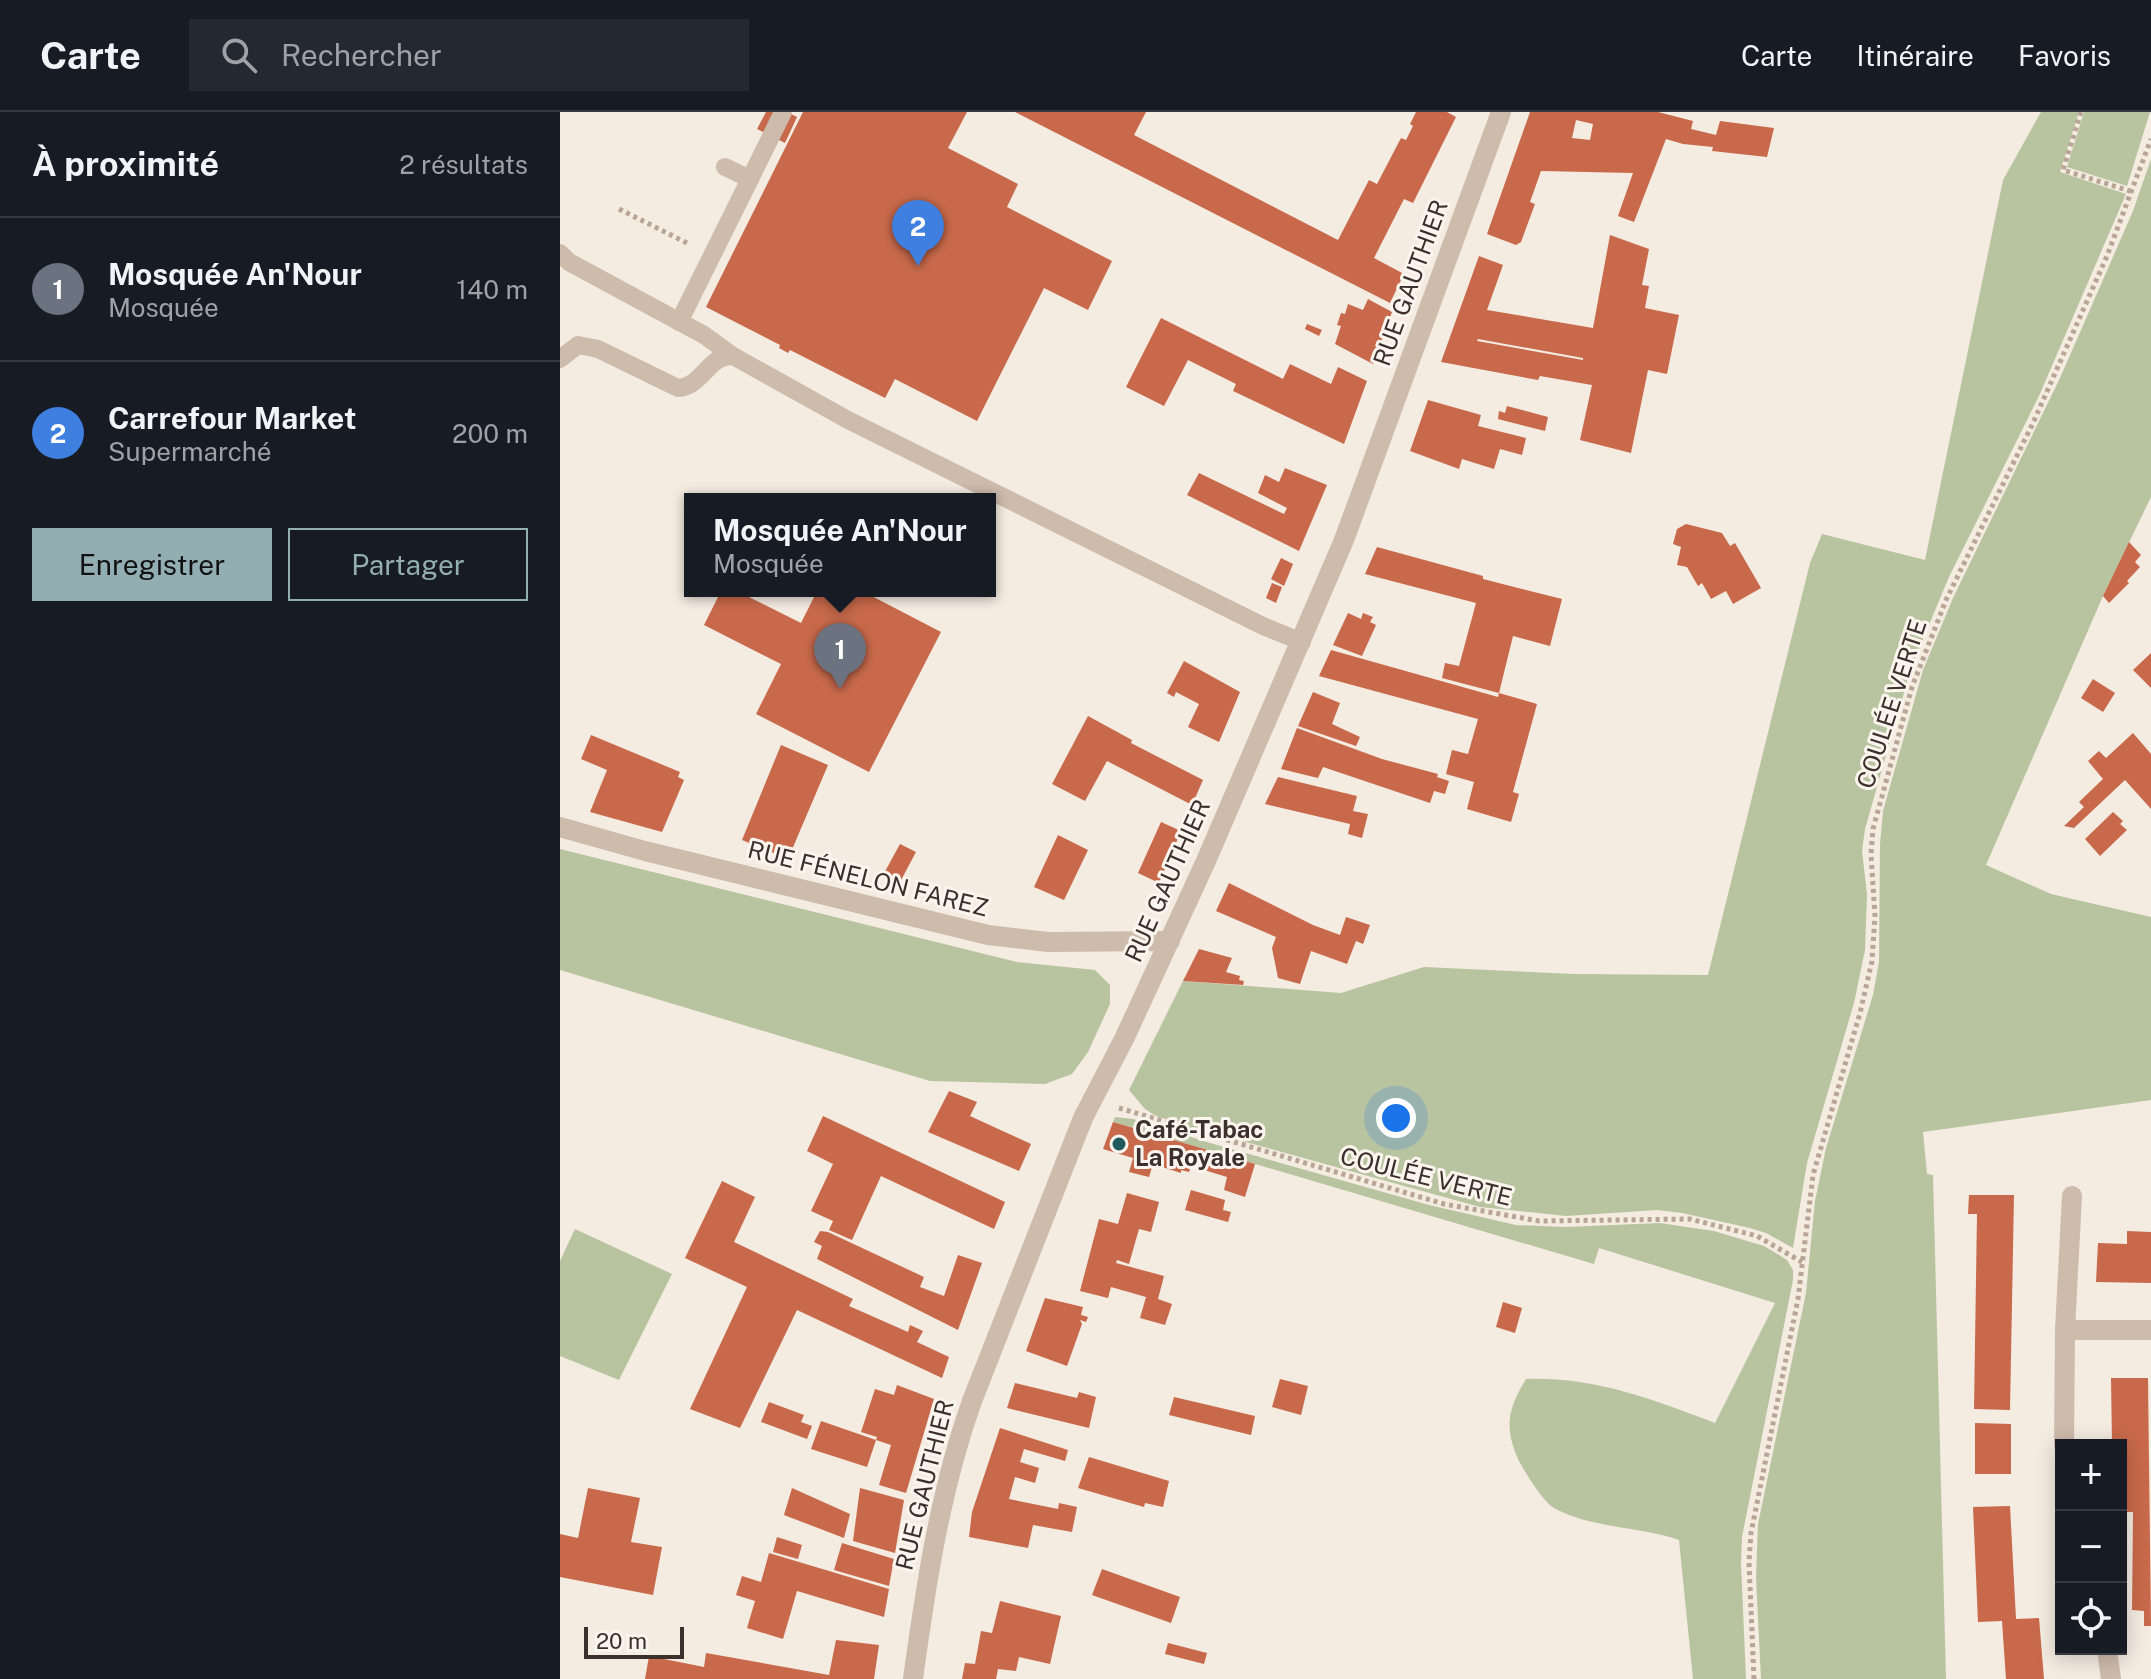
<!DOCTYPE html>
<html lang="fr">
<head>
<meta charset="utf-8">
<style>
  body { margin:0; font-family:"Public Sans",sans-serif; background:#242831; color:#f1f3f6 }
  .controls { position:absolute; right:24px; bottom:24px; display:grid; overflow:hidden; border-radius:0px; box-shadow:0 4px 20px #0003 }
  .controls button { width:72px; height:72px; display:grid; place-items:center; padding:0; border:0; border-bottom:2px solid #363941; background:#171b24; color:#f1f3f6; font:40px sans-serif }
  .scale { position:absolute; left:24px; bottom:20px; width:100px; box-sizing:border-box; padding-left:8px; border:4px solid #3b302b; border-top:0; font-size:22px; line-height:28px; white-space:nowrap; color:#3b302b; -webkit-text-stroke:6px #fbf5ee; paint-order:stroke }
  .you { position:absolute; left:836px; top:1006px; width:28px; height:28px; margin:-20px; border:6px solid #fff; border-radius:50%; background:#1a73e8; box-shadow:0 0 0 12px #1a73e833 }
  .badge { display:grid; place-items:center; width:52px; height:52px; border-radius:50%; background:#92aeb2; color:#fff; font-size:26px; font-weight:700 }
  .pin { position:absolute; translate:-50% -66px; filter:drop-shadow(0 2px 4px #0008) }
  .pin::after { content:''; position:absolute; top:42px; width:28px; height:24px; background:inherit; clip-path:polygon(0 0,100% 0,50% 100%) }
  .popup { position:absolute; left:124px; top:381px; width:312px; height:104px; box-sizing:border-box; display:grid; place-content:center; border-radius:0px; background:#171b24; filter:drop-shadow(0 2px 6px #0005); font-size:26px; white-space:nowrap; color:#9ea1a6 }
  .popup b { font-size:30px; color:#f1f3f6 }
  .popup::after { content:''; position:absolute; left:50%; top:100%; margin-left:-16px; border:16px solid transparent; border-top-color:#171b24 }
  .list { margin:0; padding:0; list-style:none }
  h2 { display:flex; justify-content:space-between; align-items:center; height:104px; margin:0; padding:0 32px; font-size:34px }
  h2 small { font-size:26px; font-weight:400; color:#9ea1a6 }
  .list li { display:grid; grid-template-columns:52px 1fr auto; gap:24px; align-items:center; box-sizing:border-box; height:144px; padding:0 32px; border-top:2px solid #363941 }
  .list b { display:block; font-size:30px; white-space:nowrap }
  .list p { margin:0; font-size:26px; white-space:nowrap; color:#9ea1a6 }
  .list em { font-size:26px; font-style:normal; color:#9ea1a6 }
  .actions { display:flex; gap:16px; padding:24px 32px }
  .actions a { flex:1; padding:18px 0; border:2px solid #92aeb2; border-radius:0px; text-align:center; font-size:28px; color:#92aeb2 }
  .actions .main { background:#92aeb2; color:#111 }
  .icon { flex:none; width:44px; height:44px; fill:none; stroke:currentColor; stroke-width:2; stroke-linecap:round; stroke-linejoin:round }
  .map { position:relative; flex:none; width:1591px; height:1567px; overflow:hidden }
  header { display:flex; align-items:center; gap:48px; box-sizing:border-box; height:112px; padding:0 40px; background:#171b24; border-bottom:2px solid #363941 }
  header strong { font-size:38px }
  nav { display:flex; gap:44px; margin-inline-start:auto; font-size:28px }
  .search { width:560px; height:72px; background:#242831; display:flex; align-items:center; gap:20px; box-sizing:border-box; padding:0 28px; border-radius:0px; color:#9ea1a6; font-size:30px }
  main { display:flex }
  aside { flex:1; background:#171b24 }
  .map>svg:first-child { display:block }
  .green { fill:#b8c4a0 }
  .building { fill:#c8694b; fill-rule:evenodd }
  .lines { fill:none; stroke-linecap:round; stroke-linejoin:round }
  .path { stroke:#b9a596; stroke-width:5; stroke-dasharray:4 4; stroke-linecap:butt }
  .service { stroke:#cdbbac; stroke-width:18 }
  .minor { stroke:#cdbbac; stroke-width:20 }
  .poi-dot { fill:#1f5a5e; stroke:#fbf5ee; stroke-width:3 }
  .labels { text-anchor:middle; stroke-width:6; stroke-linejoin:round; paint-order:stroke }
  .street-label { font-size:24px; fill:#3b302b; stroke:#fbf5ee }
  .poi-label { font-size:24px; font-weight:bold; fill:#3b302b; stroke:#fbf5ee; text-anchor:start }
</style>
</head>
<body>
<header>
<strong>Carte</strong>
<div class="search"><svg class="icon" aria-label="search" viewBox="0 0 24 24"><circle cx="10" cy="10" r="6"/><path d="M15 15l6 6"/></svg>Rechercher</div>
<nav><a>Carte</a><a>Itinéraire</a><a>Favoris</a></nav>
</header>
<main>
<aside>
<h2>À proximité<small>2 résultats</small></h2>
<ul class="list">
<li><span class="badge" style="background:#6b7280">1</span><div><b>Mosquée An'Nour</b><p>Mosquée</p></div><em>140 m</em></li>
<li><span class="badge" style="background:#3f7fe0">2</span><div><b>Carrefour Market</b><p>Supermarché</p></div><em>200 m</em></li>
</ul>
<div class="actions"><a class="main">Enregistrer</a><a>Partager</a></div>
</aside>
<div class="map">
<svg width="1591" height="1567" viewBox="0 0 1591 1567">
  <rect width="100%" height="100%" fill="#f4ebe1"/>
  <!-- green -->
  <g class="green">
    <path d="M1481,0H1519L1500,60L1566,82L1479,284L1389,465L1351,556L1305,717L1302,739L1307,782L1305,838L1294,891L1247,1051L1233,1136L1206,1121L1190,1116L1122,1101L1097,1098L1006,1104L920,1095L635,1016L596,1004L585,997L569,978L623,869L781,881L864,855L1014,862L1148,863L1250,451L1262,422L1365,448L1443,68Z"/>
    <path d="M1524,0H1590L1567,74L1507,55Z"/>
    <path d="M1591,47V385L1543,484L1426,753L1491,782L1591,805V988L1363,1020L1367,1062L1373,1063L1386,1567H1201L1196,1466L1198,1412L1246,1181L1255,1089L1266,1036L1313,883L1319,850L1320,732L1323,699L1363,558L1393,486L1500,266L1573,99Z"/>
    <path d="M0,737L457,850L535,858L550,873V892L528,940L512,962L485,972L370,969L0,858Z"/>
    <path d="M555,1005L573,1007L650,1031L869,1093L956,1113L1006,1115L1100,1111L1154,1119L1204,1134L1219,1143L1227,1148L1233,1158V1168L1182,1425L1181,1451L1186,1567H1133L1119,1428C1078,1414 1033,1417 994,1396C983,1390 964,1359 958,1347C944,1314 948,1297 966,1267C1036,1265 1091,1287 1155,1311L1215,1191L1039,1136L1034,1152L553,1010Z"/>
    <path d="M15,1117L112,1162L59,1268L0,1244V1149Z"/>
  </g>
  <!-- building -->
  <g class="building">
    <path d="M206,0H227L237,5L225,31L197,17Z"/>
    <path d="M243,0H407L388,36L458,72L447,95L552,149L528,198L484,176L417,309L335,267L325,286L230,238L228,241L219,236L220,233L146,195Z"/>
    <path d="M455,0H586L574,23L778,128L809,68L817,72L841,26L846,28L853,14L850,12L856,0H887L896,5L853,91L844,87L814,146L844,162L830,191Z"/>
    <path d="M970,0H1098L1133,9L1131,17L1156,23L1160,9L1214,16L1207,45L1152,39L1153,35L1123,32L1106,27L1074,110L1058,104L1073,61L981,59L970,90L975,92L961,130L956,133L927,122ZM1016,8L1033,12L1030,28L1012,26Z"/>
    <path d="M1050,123L1089,137L1082,173L1089,174L1085,196L1119,203L1107,262L1088,258L1071,341L1020,328L1032,273L980,264L978,268L881,250L919,144L943,153L927,198L1033,216ZM918,227L1023,246V248L917,229Z"/>
    <path d="M808,187L832,200L813,252L775,232L781,214L777,213L781,201L785,202L788,192L803,198Z"/>
    <path d="M601,206L723,267L730,252L771,272L778,255L807,269L784,332L673,279L676,272L628,248L604,294L566,275Z"/>
    <path d="M747,212L762,218L759,224L745,217Z"/>
    <path d="M868,288L921,303L918,314L966,326L962,343L940,337L934,357L902,347L899,357L850,339Z"/>
    <path d="M947,294L988,305L985,319L938,307L939,299L945,301Z"/>
    <path d="M725,356L767,373L739,439L627,383L639,361L724,402L727,396L698,381L705,363L719,370Z"/>
    <path d="M1126,412L1162,421L1170,434L1175,431L1201,476L1173,492L1166,479L1151,487L1142,471L1138,474L1127,455L1117,453L1121,435L1113,432L1117,417Z"/>
    <path d="M1569,430L1581,443L1575,450L1580,455L1567,469L1569,471L1549,491L1543,484Z"/>
    <path d="M817,435L923,464V467L1002,487L990,534L953,524L939,581L882,566L885,551L899,554L916,491L805,462Z"/>
    <path d="M721,446L733,452L724,474L711,467Z"/>
    <path d="M712,471L722,475L716,491L706,486Z"/>
    <path d="M161,479H177L241,511L257,479H302L381,520L309,660L196,602L221,552L144,513Z"/>
    <path d="M788,501L801,507L803,501L813,505L810,510L816,513L802,544L773,533Z"/>
    <path d="M771,538L938,585L939,581L977,592L953,680L959,682L951,710L907,697L914,670L886,662L892,638L908,642L918,607L759,564Z"/>
    <path d="M1591,541V576L1573,558Z"/>
    <path d="M624,549L680,580L659,630L628,615L639,592L616,580L614,585L607,581Z"/>
    <path d="M1533,567L1555,581L1543,600L1521,586Z"/>
    <path d="M753,580L780,591L772,612L800,625L796,634L738,614Z"/>
    <path d="M528,604L572,628L571,631L643,668L632,693L547,649L525,689L492,672Z"/>
    <path d="M737,616L822,647L878,662L877,665L889,669L885,682L874,679L870,691L763,655L758,666L721,657Z"/>
    <path d="M1573,621L1591,642V697L1565,668L1514,716L1504,714L1524,695L1519,690L1543,667L1528,649L1539,639L1546,646Z"/>
    <path d="M31,623L120,660L118,665L124,668L102,720L30,700L47,658L21,647Z"/>
    <path d="M221,633L268,653L228,747L182,728Z"/>
    <path d="M718,665L797,684L793,699L808,702L802,726L788,722L790,712L705,692Z"/>
    <path d="M1553,700L1563,709L1560,712L1567,718L1540,744L1525,727Z"/>
    <path d="M601,710L621,719L599,771L578,761Z"/>
    <path d="M498,723L528,738L504,788L474,775Z"/>
    <path d="M340,732L356,740L340,770L322,765Z"/>
    <path d="M669,771L753,813L780,823L786,805L810,813L803,832L796,829L787,852L751,839L740,872L718,866L712,836L716,825L656,799Z"/>
    <path d="M639,837L672,846L666,860L680,864L679,868L684,869L683,873L623,869Z"/>
    <path d="M389,979L417,990L410,1004L471,1032L459,1059L368,1020Z"/>
    <path d="M263,1004L445,1090L434,1117L321,1064L292,1128L269,1118L273,1109L251,1099L273,1052L247,1039Z"/>
    <path d="M553,1010L695,1052L685,1085L664,1078L667,1065L631,1054L629,1060L621,1058V1061L593,1052L589,1065L569,1060L573,1046L543,1037Z"/>
    <path d="M162,1069L195,1085L174,1130L293,1187L289,1194L348,1220L350,1213L363,1219L357,1230L389,1245L382,1266L237,1198L180,1316L130,1297L187,1175L125,1146Z"/>
    <path d="M631,1078L665,1088L663,1098L671,1100L668,1110L625,1098Z"/>
    <path d="M567,1081L599,1090L591,1120L579,1117L569,1152L557,1148L556,1151L604,1164L598,1187L612,1192L605,1213L580,1206L586,1185L551,1175L548,1186L520,1179L539,1107L558,1112Z"/>
    <path d="M1409,1083H1454L1450,1298L1414,1297L1417,1102H1408Z"/>
    <path d="M260,1119L268,1120L364,1165L360,1175L384,1184L398,1143L422,1151L398,1218L257,1147L262,1134L254,1130Z"/>
    <path d="M1567,1119L1591,1120V1171L1536,1170L1538,1131L1567,1132Z"/>
    <path d="M485,1186L523,1195L521,1203L528,1205L526,1210L520,1208L522,1212L507,1254L466,1239Z"/>
    <path d="M943,1190L962,1196L955,1221L936,1215Z"/>
    <path d="M1551,1266H1588L1591,1514H1584V1499L1572,1498L1573,1400H1561V1333H1552Z"/>
    <path d="M720,1267L748,1274L741,1303L712,1295Z"/>
    <path d="M455,1271L517,1286L519,1280L536,1285L529,1316L447,1296Z"/>
    <path d="M337,1273L374,1287L346,1381L319,1373L331,1333L316,1328L307,1355L251,1337L261,1309L316,1328L317,1325L301,1320L315,1277L334,1283Z"/>
    <path d="M614,1285L695,1304L691,1323L609,1303Z"/>
    <path d="M209,1290L244,1303L241,1310L252,1314L247,1327L201,1310Z"/>
    <path d="M1415,1311L1451,1312V1362H1415Z"/>
    <path d="M440,1316L508,1338L505,1349L464,1337L460,1350L479,1356L475,1371L455,1365L449,1387L498,1397L499,1391L517,1395L512,1420L473,1413L468,1436L409,1425L412,1400Z"/>
    <path d="M529,1345L609,1369L603,1395L585,1391L584,1395L518,1376Z"/>
    <path d="M28,1376L80,1386L71,1430L102,1435L93,1483L0,1465V1422L18,1426Z"/>
    <path d="M232,1376L290,1402L284,1426L224,1403Z"/>
    <path d="M300,1376L344,1388L335,1441L293,1429Z"/>
    <path d="M1450,1394L1456,1507L1479,1506L1484,1567H1446L1442,1509L1418,1510L1413,1395Z"/>
    <path d="M217,1425L242,1433L238,1447L213,1440Z"/>
    <path d="M282,1431L334,1447L329,1474L274,1458Z"/>
    <path d="M209,1441L329,1477L324,1505L237,1479L223,1527L187,1516L195,1489L176,1483L182,1464L201,1470Z"/>
    <path d="M542,1457L620,1485L611,1511L532,1483Z"/>
    <path d="M440,1489L501,1504L490,1552L459,1545L456,1559L438,1557L436,1567H402L405,1551L415,1552L421,1519L432,1521Z"/>
    <path d="M276,1528L319,1533L314,1567H85L89,1544L144,1555L146,1541L269,1563Z"/>
    <path d="M608,1531L647,1541L644,1552L605,1542Z"/>
  </g>
  <g class="lines">
    <!-- path -->
    <g class="path">
      <path d="M1521,0L1503,58L1573,80"/>
      <path d="M59,97L129,132"/>
      <path d="M559,996L884,1092L979,1109L1130,1107L1197,1124L1242,1150"/>
      <path d="M1194,1567L1189,1450L1191,1421L1238,1187L1253,1063L1300,901L1312,849L1315,804L1311,742L1313,717L1352,575L1386,488L1473,311L1547,144L1591,27"/>
    </g>
    <!-- service -->
    <g class="service">
      <path d="M165,55L190,67L223,0"/>
      <path d="M0,141L9,150L144,223L173,244L288,308L703,514L742,530"/>
      <path d="M119,210L190,67"/>
      <path d="M0,247L18,233L38,237L118,276C142,275 149,242 173,244"/>
    </g>
    <!-- minor -->
    <g class="minor">
      <path d="M0,715L85,739L428,823L488,830L610,829"/>
      <path d="M1505,1218H1591"/>
      <path d="M1504,1333L1505,1218L1512,1084"/>
      <path d="M1547,1537L1551,1567"/>
      <path d="M353,1567C366,1472 380,1379 412,1289L523,1006L565,925L646,749L784,428L941,0"/>
    </g>
  </g>
  <!-- markers -->
  <circle class="poi-dot" cx="559" cy="1032" r="8"/>
  <g class="labels">
    <!-- street labels -->
    <g class="street-label">
      <text transform="translate(851 171) rotate(-70)" y="8">RUE GAUTHIER</text>
      <text transform="translate(1332 592) rotate(-72)" y="8">COULÉE VERTE</text>
      <text transform="translate(308 767) rotate(14)" y="8">RUE FÉNELON FAREZ</text>
      <text transform="translate(608 769) rotate(-66)" y="8">RUE GAUTHIER</text>
      <text transform="translate(866 1065) rotate(14)" y="8">COULÉE VERTE</text>
      <text transform="translate(365 1373) rotate(-76)" y="8">RUE GAUTHIER</text>
    </g>
    <!-- poi labels -->
    <g class="poi-label">
      <text x="575" y="1026">Café-Tabac<tspan x="575" dy="28">La Royale</tspan></text>
    </g>
  </g>
</svg>
<div class="controls">
<button>+</button>
<button>−</button>
<button><svg class="icon" aria-label="locate" viewBox="0 0 24 24"><circle cx="12" cy="12" r="6"/><path d="M12 2v4M12 18v4M2 12h4M18 12h4"/></svg></button>
</div>
<div class="scale">20 m</div>
<div class="you"></div>
<div class="pin badge" style="left:280px;top:577px;background:#6b7280">1</div>
<div class="popup"><b>Mosquée An'Nour</b>Mosquée</div>
<div class="pin badge" style="left:358px;top:154px;background:#3f7fe0">2</div>
</div>
</main>
</body>
</html>
